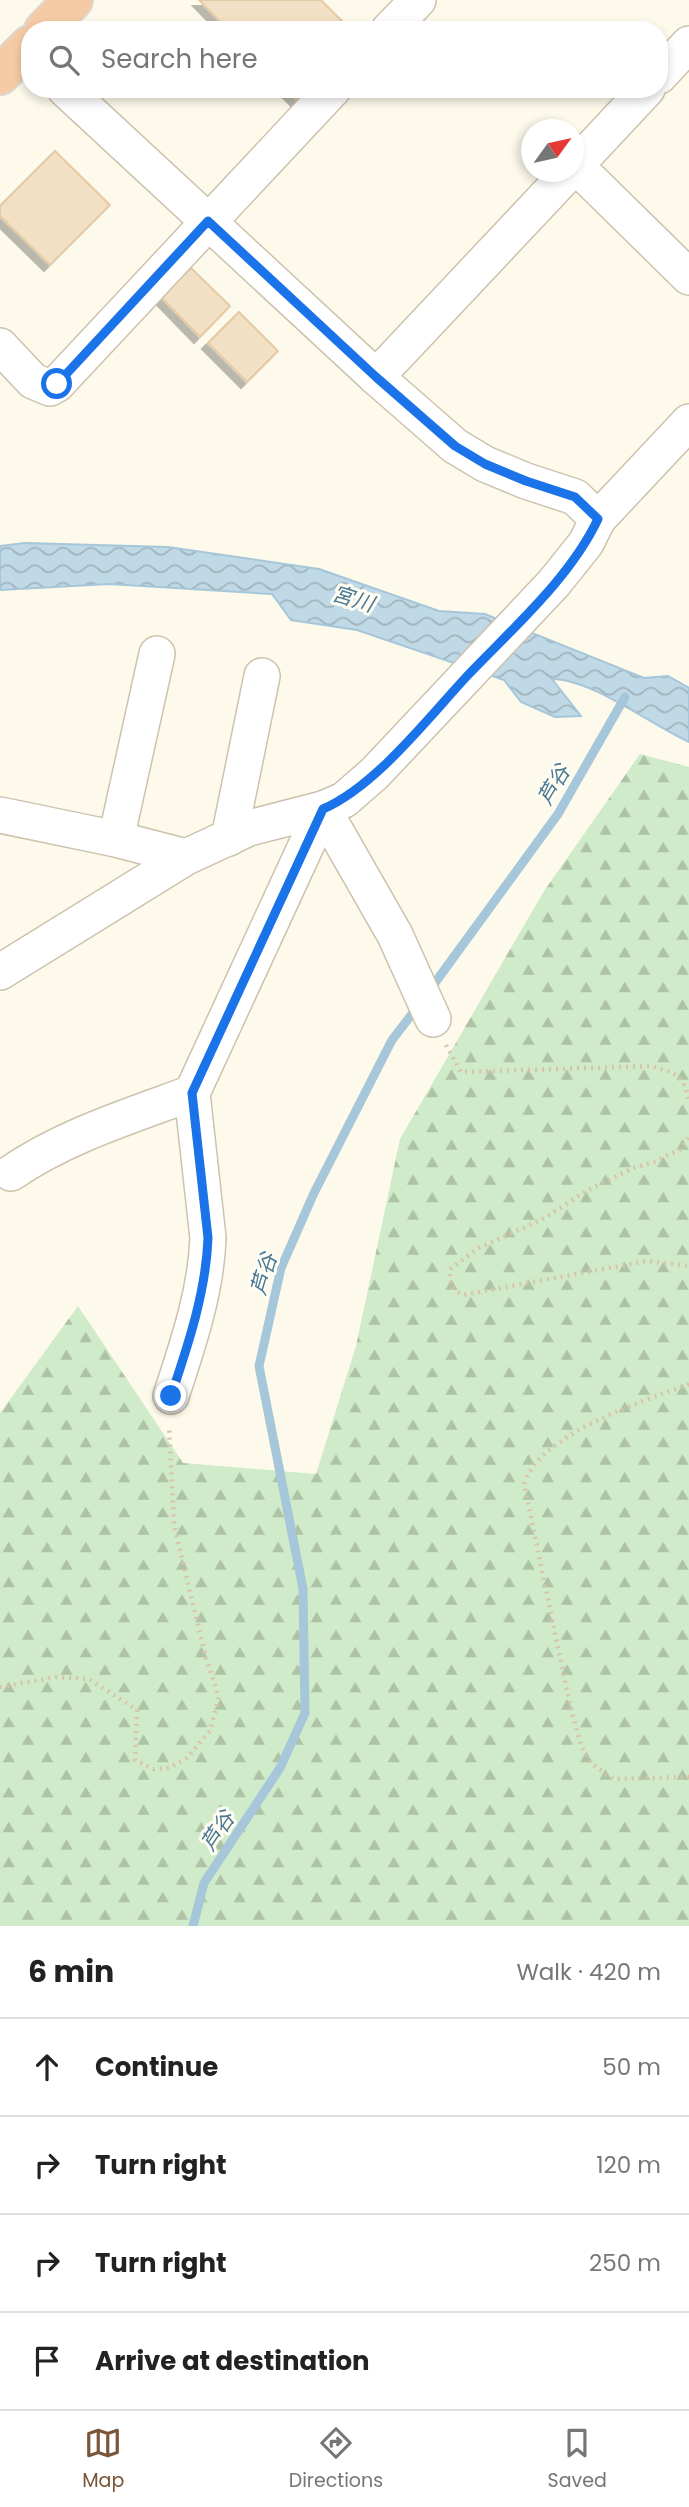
<!DOCTYPE html>
<html lang="en">
<head>
<meta charset="utf-8">
<style>
  body { margin:0; font-family:Poppins,"Noto Sans JP",sans-serif; background:#f6f6f6; color:#222 }
  .compass { position:absolute; left:521px; top:119px; width:63px; height:63px; border-radius:50%; background:#fff; box-shadow:0 4px 10px #0003; rotate:57deg }
  .stop { position:absolute; width:21px; height:21px; margin:-16px; border:5px solid #1a73e8; border-radius:50%; background:#fff }
  .stop.end { background:#1a73e8; border-color:#fff; box-shadow:0 2px 7px #0008 }
  .list { margin:0; padding:0; list-style:none }
  h2 { display:flex; justify-content:space-between; align-items:center; height:91px; margin:0; padding:0 28px; font-size:30px }
  h2 small { font-size:23px; font-weight:400; color:#767676 }
  .list li { display:grid; grid-template-columns:46px 1fr auto; gap:21px; align-items:center; box-sizing:border-box; height:98px; padding:0 28px; border-top:2px solid #e0e0e0 }
  .list b { display:block; font-size:26px; white-space:nowrap }
  .list em { font-size:23px; font-style:normal; color:#767676 }
  .icon { flex:none; width:38px; height:38px; fill:none; stroke:currentColor; stroke-width:2; stroke-linecap:round; stroke-linejoin:round }
  .map { position:relative; flex:none; width:689px; height:1926px; overflow:hidden }
  .search { position:absolute; background:#fff; box-shadow:0 4px 10px #0003; left:21px; right:21px; top:21px; height:77px; display:flex; align-items:center; gap:18px; box-sizing:border-box; padding:0 24px; border-radius:28px; color:#767676; font-size:26px }
  .sheet { height:483px; background:#fff }
  nav { display:flex; justify-content:space-around; align-items:center; box-sizing:border-box; height:98px; border-top:2px solid #e0e0e0; background:#fff; font-size:19px; color:#767676 }
  nav a { display:grid; justify-items:center; gap:4px }
  nav .on { color:#795539 }
  .map>svg:first-child { display:block }
  .forest { fill:url(#forest-firs) }
  .water { fill:url(#water-waves); stroke:#a6c6d9; stroke-width:2 }
  .lines { fill:none; stroke-linecap:round; stroke-linejoin:round }
  .stream { stroke:#a6c6d9; stroke-width:9 }
  .building { fill:#f2e0c4; stroke:#e4caa5; stroke-width:2; filter:url(#shadow) }
  .minor-casing { stroke:#cdc2ae; stroke-width:38 }
  .highway-casing { stroke:#dcd7d1; stroke-width:42 }
  .path { stroke:#d8c4a6; stroke-width:4.5; stroke-dasharray:2 5; stroke-linecap:butt }
  .minor { stroke:#fff; stroke-width:35 }
  .highway { stroke:#f5cba5; stroke-width:38 }
  .route { stroke:#1a73e8; stroke-width:9 }
  .labels { text-anchor:middle; stroke-width:6; stroke-linejoin:round; paint-order:stroke }
  .water-label { font-size:21px; font-style:italic; fill:#4b7893; stroke:#fffdf3 }
</style>
</head>
<body>
<div class="map">
<svg width="689" height="1926" viewBox="0 0 689 1926">
  <defs>
    <pattern id="forest-firs" width="22" height="20" patternUnits="userSpaceOnUse" patternTransform="scale(1.75)"><rect width="22" height="20" fill="#d0ebca"/><path d="M5 1l3.5 6h-7zM16 11l3.5 6h-7z" fill="#aec2a6"/></pattern>
    <pattern id="water-waves" width="16" height="10" patternUnits="userSpaceOnUse" patternTransform="scale(1.75)"><rect width="16" height="10" fill="#c0d9e7"/><path d="M0 5q4-4 8 0t8 0" fill="none" stroke="#a1b4bd"/></pattern>
    <filter id="shadow"><feDropShadow dx="-6" dy="6" stdDeviation="0" flood-color="#0004"/></filter>
  </defs>
  <rect width="100%" height="100%" fill="#fdfaec"/>
  <!-- forest -->
  <path class="forest" d="M640,754L689,767V1926H0V1413L78,1306L183,1463L316,1474L356,1346L400,1139L544,891Z"/>
  <!-- water -->
  <path class="water" d="M25,543L168,547L319,569L439,611L485,614L644,678L668,676L689,688V742C651,725 592,679 552,679L581,716L555,717L521,702L504,680L357,630L291,620L272,594L109,584L0,590V546Z"/>
  <g class="lines">
    <!-- stream -->
    <g class="stream">
      <path d="M429,991L558,814L625,697"/>
      <path d="M193,1926L204,1883L280,1768L305,1713L303,1589L259,1366L281,1268L314,1193L392,1040L419,1005"/>
    </g>
  </g>
  <!-- building -->
  <g class="building">
    <path d="M199,0H321L351,30H228Z"/>
    <path d="M286,89H317L302,105Z"/>
    <path d="M55,151L110,205L50,265L0,216V206Z"/>
    <path d="M191,268L230,306L200,337L161,297Z"/>
    <path d="M239,312L278,351L247,382L208,343Z"/>
  </g>
  <g class="lines">
    <defs>
      <g id="minor">
        <path d="M389,30L418,0"/>
        <path d="M659,76L689,44"/>
        <path d="M65,89L376,377L455,446L485,464L526,481L575,497L598,519"/>
        <path d="M575,165L689,277"/>
        <path d="M574,167L647,89"/>
        <path d="M0,346L33,381L50,388L57,384L333,89"/>
        <path d="M376,377L569,172"/>
        <path d="M323,809L395,935L433,1019"/>
        <path d="M0,815L116,839L186,857"/>
        <path d="M229,838L262,676"/>
        <path d="M116,839L157,654"/>
        <path d="M0,972L186,857L249,828L323,809L344,800L374,774L554,583L586,543L598,519L689,422"/>
        <path d="M11,1173C65,1136 130,1116 192,1093"/>
        <path d="M171,1396C188,1344 206,1292 208,1238L192,1093L323,809"/>
      </g>
      <g id="highway">
        <path d="M44,30L73,0"/>
        <path d="M0,75L30,45"/>
      </g>
    </defs>
    <!-- minor casing -->
    <use href="#minor" class="minor-casing"/>
    <!-- highway casing -->
    <use href="#highway" class="highway-casing"/>
    <!-- path -->
    <g class="path">
      <path d="M446,1045L461,1072L652,1066C676,1074 684,1075 689,1101"/>
      <path d="M689,1138L681,1149L654,1162L633,1168L586,1191L545,1218L479,1248L450,1269C449,1283 451,1289 463,1295L647,1261L689,1266"/>
      <path d="M689,1384C642,1402 540,1433 524,1484L570,1705L581,1746L590,1762L613,1779L689,1777"/>
      <path d="M0,1687L57,1677L89,1679L137,1710L135,1760L153,1769L169,1768L187,1758L210,1731L219,1697L206,1658L174,1525L169,1426"/>
    </g>
    <!-- minor -->
    <use href="#minor" class="minor"/>
    <!-- highway -->
    <use href="#highway" class="highway"/>
  </g>
  <g class="lines">
    <!-- route -->
    <path class="route" d="M57,384L208,221L376,377L455,446L485,464L526,481L575,497L598,519C570,578 513,628 468,675C428,718 376,786 323,809L192,1093L208,1238C206,1292 188,1345 171,1396"/>
  </g>
  <g class="labels">
    <!-- water labels -->
    <g class="water-label">
      <text transform="translate(353 599) rotate(17)" y="7">宮川</text>
      <text transform="translate(554 785) rotate(-59)" y="7">芦谷</text>
      <text transform="translate(264 1274) rotate(-73)" y="7">芦谷</text>
      <text transform="translate(218 1831) rotate(-56)" y="7">芦谷</text>
    </g>
  </g>
</svg>
<svg class="compass" viewBox="-18 -18 36 36"><path d="M0-13l5 13h-10z" fill="#e53935"/><path d="M0 13l5-13h-10z" fill="#767676"/></svg>
<div class="stop" style="left:57px;top:384px"></div>
<div class="stop end" style="left:171px;top:1396px"></div>
<div class="search"><svg class="icon" aria-label="search" viewBox="0 0 24 24"><circle cx="10" cy="10" r="6"/><path d="M15 15l6 6"/></svg>Search here</div>
</div>
<section class="sheet">
<h2>6 min<small>Walk · 420 m</small></h2>
<ul class="list">
<li><svg class="icon" aria-label="ahead" viewBox="0 0 24 24"><path d="M12 20V5M6 11l6-6 6 6"/></svg><div><b>Continue</b></div><em>50 m</em></li>
<li><svg class="icon" aria-label="right" viewBox="0 0 24 24"><path d="M7 20v-9h11M14 6l5 5-5 5"/></svg><div><b>Turn right</b></div><em>120 m</em></li>
<li><svg class="icon" aria-label="right" viewBox="0 0 24 24"><path d="M7 20v-9h11M14 6l5 5-5 5"/></svg><div><b>Turn right</b></div><em>250 m</em></li>
<li><svg class="icon" aria-label="arrive" viewBox="0 0 24 24"><path d="M6 21V4h12l-3 4 3 4H6"/></svg><div><b>Arrive at destination</b></div></li>
</ul>
</section>
<nav>
<a class="on"><svg class="icon" aria-label="map" viewBox="0 0 24 24"><path d="M3 6l6-2 6 2 6-2v14l-6 2-6-2-6 2zM9 4v14M15 6v14"/></svg>Map</a>
<a><svg class="icon" aria-label="directions" viewBox="0 0 24 24"><path d="M12 3l9 9-9 9-9-9zM9 14v-3h6M13 9l2 2-2 2"/></svg>Directions</a>
<a><svg class="icon" aria-label="saved" viewBox="0 0 24 24"><path d="M7 4h10v16l-5-4-5 4z"/></svg>Saved</a>
</nav>
</body>
</html>
